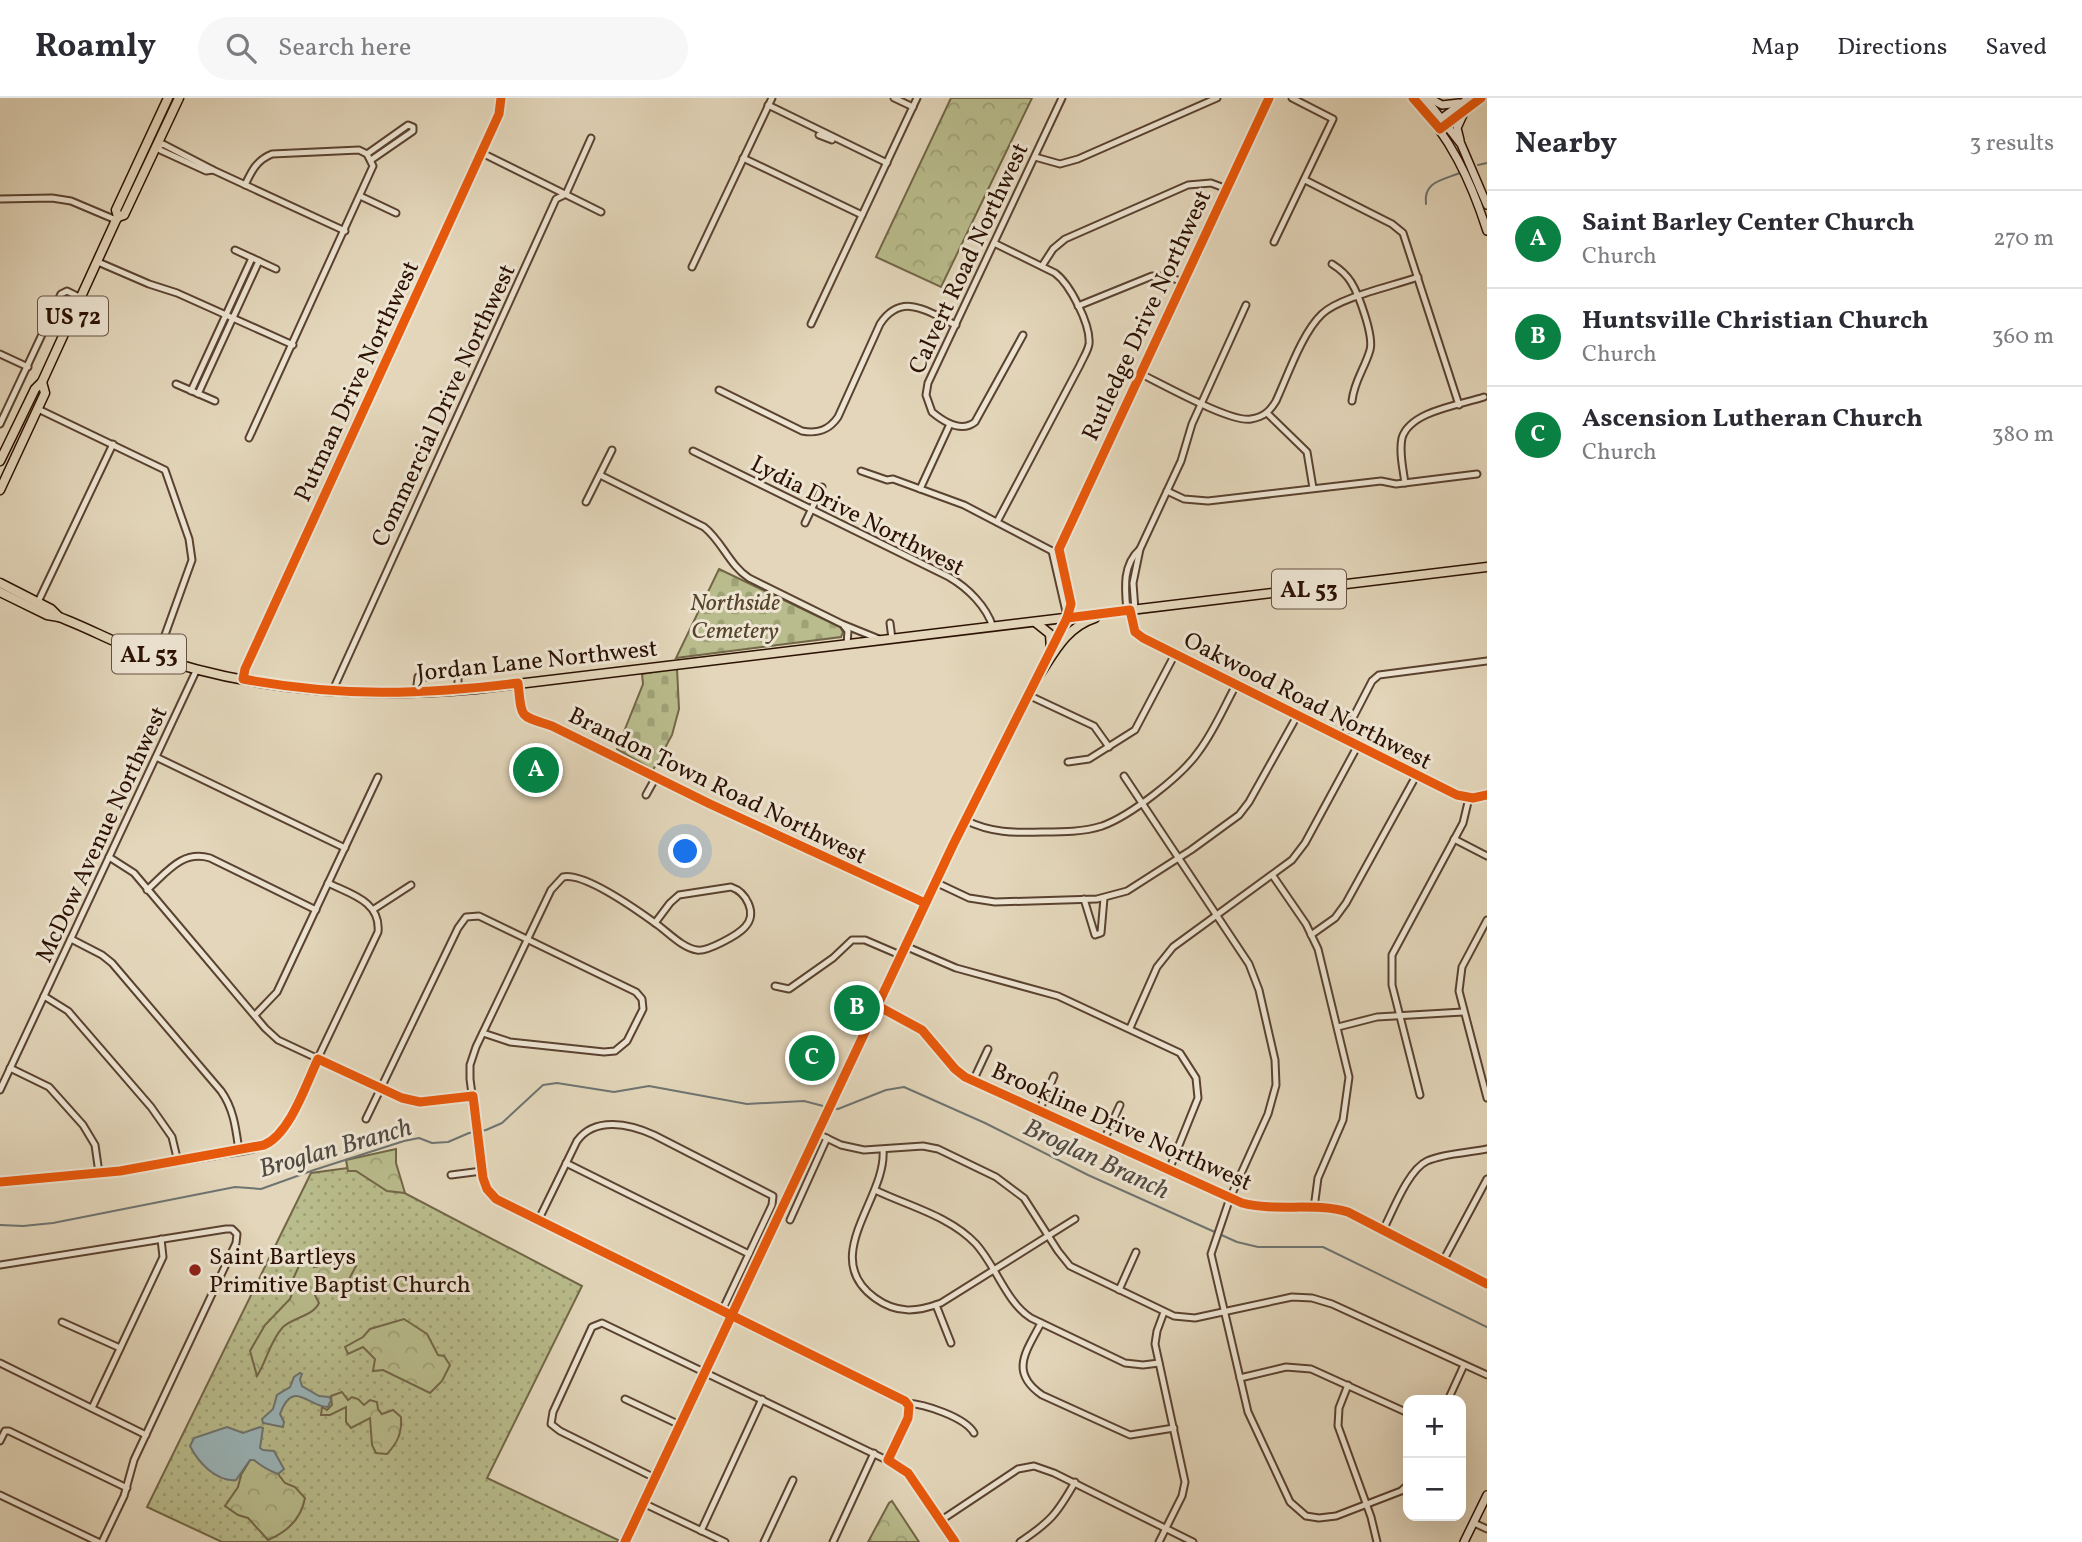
<!DOCTYPE html>
<html lang="en">
<head>
<meta charset="utf-8">
<style>
  body { margin:0; font-family:Vollkorn,serif; background:#f7f7f7; color:#2b2b33 }
  .controls { position:absolute; right:21px; bottom:21px; display:grid; overflow:hidden; border-radius:14px; box-shadow:0 7px 28px #0002 }
  .controls button { width:63px; height:63px; display:grid; place-items:center; padding:0; border:0; border-bottom:2px solid #e1e1e2; background:#fff; color:#2b2b33; font:35px sans-serif }
  .you { position:absolute; left:686px; top:754px; width:24px; height:24px; margin:-18px; border:5px solid #fff; border-radius:50%; background:#1a73e8; box-shadow:0 0 0 10px #1a73e833 }
  .badge { display:grid; place-items:center; width:46px; height:46px; border-radius:50%; background:#0b8043; color:#fff; font-size:23px; font-weight:700 }
  .pin { position:absolute; translate:-50% -50%; border:4px solid #fff; box-shadow:0 2px 7px #0006 }
  .list { margin:0; padding:0; list-style:none }
  h2 { display:flex; justify-content:space-between; align-items:center; height:91px; margin:0; padding:0 28px; font-size:30px }
  h2 small { font-size:23px; font-weight:400; color:#7c7c81 }
  .list li { display:grid; grid-template-columns:46px 1fr auto; gap:21px; align-items:center; box-sizing:border-box; height:98px; padding:0 28px; border-top:2px solid #e1e1e2 }
  .list b { display:block; font-size:26px; white-space:nowrap }
  .list p { margin:0; font-size:23px; white-space:nowrap; color:#7c7c81 }
  .list em { font-size:23px; font-style:normal; color:#7c7c81 }
  .icon { flex:none; width:38px; height:38px; fill:none; stroke:currentColor; stroke-width:2; stroke-linecap:round; stroke-linejoin:round }
  .map { position:relative; flex:none; width:1487px; height:1444px; overflow:hidden }
  header { display:flex; align-items:center; gap:42px; box-sizing:border-box; height:98px; padding:0 35px; background:#fff; border-bottom:2px solid #e1e1e2 }
  header strong { font-size:33px }
  nav { display:flex; gap:38px; margin-inline-start:auto; font-size:24px }
  .search { width:490px; height:63px; background:#f7f7f7; display:flex; align-items:center; gap:18px; box-sizing:border-box; padding:0 24px; border-radius:38px; color:#7c7c81; font-size:26px }
  main { display:flex }
  aside { flex:1; background:#fff }
  .map>svg:first-child { display:block }
  .grass { fill:url(#grass-dots); stroke:#726647; stroke-width:2 }
  .forest { fill:url(#forest-crowns); stroke:#726647; stroke-width:2 }
  .cemetery { fill:url(#cemetery-stones); stroke:#726647; stroke-width:2 }
  .water { fill:#9ab6bb; stroke:#6e7471; stroke-width:2 }
  .lines { fill:none; stroke-linecap:round; stroke-linejoin:round }
  .stream { stroke:#6e7471; stroke-width:2 }
  .minor-casing { stroke:#5a4230; stroke-width:9 }
  .tertiary-casing { stroke:#5a4230; stroke-width:10 }
  .secondary-casing { stroke:#2c1102; stroke-width:10 }
  .primary-casing { stroke:#2c1102; stroke-width:11 }
  .trunk-casing { stroke:#2c1102; stroke-width:11 }
  .minor { stroke:#ede4d2; stroke-width:5 }
  .tertiary { stroke:#ede4d2; stroke-width:6 }
  .secondary { stroke:#ede4d2; stroke-width:7 }
  .primary { stroke:#e3d6ba; stroke-width:8 }
  .trunk { stroke:#e3d6ba; stroke-width:8 }
  .cycleway-casing { stroke:#ede4d2; stroke-width:13 }
  .cycleway { stroke:#e8590c; stroke-width:9 }
  .poi-dot { fill:#8f2418; stroke:#ede4d2; stroke-width:2.5 }
  .labels { text-anchor:middle; stroke-width:6; stroke-linejoin:round; paint-order:stroke }
  .shield { fill:#ede4d2; stroke:#665040; stroke-width:2 }
  .shield-label { font-size:23px; font-weight:bold; fill:#2c1102 }
  .street-label { font-size:24px; fill:#2c1102; stroke:#ede4d2 }
  .park-label { font-size:24px; font-style:italic; fill:#56442b; stroke:#ede4d2 }
  .poi-label { font-size:24px; fill:#2c1102; stroke:#ede4d2; text-anchor:start }
  .water-label { font-size:26px; font-style:italic; fill:#524b43; stroke:#ede4d2 }
</style>
</head>
<body>
<header>
<strong>Roamly</strong>
<div class="search"><svg class="icon" aria-label="search" viewBox="0 0 24 24"><circle cx="10" cy="10" r="6"/><path d="M15 15l6 6"/></svg>Search here</div>
<nav><a>Map</a><a>Directions</a><a>Saved</a></nav>
</header>
<main>
<div class="map">
<svg width="1487" height="1444" viewBox="0 0 1487 1444">
  <defs>
    <pattern id="grass-dots" width="8" height="8" patternUnits="userSpaceOnUse" patternTransform="scale(1.75)"><rect width="8" height="8" fill="#b9bc8c"/><path d="M2 2h.1M6 6h.1" fill="none" stroke="#9fa177" stroke-width="1.8" stroke-linecap="round"/></pattern>
    <pattern id="forest-crowns" width="20" height="18" patternUnits="userSpaceOnUse" patternTransform="scale(1.75)"><rect width="20" height="18" fill="#b9bc8c"/><path d="M2 6a3 3 0 1 1 6 0M12 15a3 3 0 1 1 6 0" fill="none" stroke="#9fa177"/></pattern>
    <pattern id="cemetery-stones" width="16" height="16" patternUnits="userSpaceOnUse" patternTransform="scale(1.75)"><rect width="16" height="16" fill="#b9bc8c"/><path d="M2 7V4a2 2 0 0 1 4 0v3zM10 15v-3a2 2 0 0 1 4 0v3z" fill="#9fa177"/></pattern>
  </defs>
  <rect width="100%" height="100%" fill="#e3d6ba"/>
  <filter id="stains"><feTurbulence type="fractalNoise" baseFrequency=".00286" numOctaves="4"/><feColorMatrix values="0 0 0 0 .2 0 0 0 0 .09 0 0 0 0 .02 0 0 0 .5 -.17"/></filter>
  <radialGradient id="worn" r=".72"><stop offset=".6" stop-color="#630" stop-opacity="0"/><stop offset="1" stop-color="#630" stop-opacity=".3"/></radialGradient>
  <!-- grass -->
  <path class="grass" d="M355,1069L582,1188L487,1380L618,1442L617,1444H222L147,1409L311,1075Z"/>
  <!-- forest -->
  <g class="forest">
    <path d="M951,0H1032L941,189L876,159Z"/>
    <path d="M396,1051V1065L405,1095L387,1093L356,1073H348L346,1062Z"/>
    <path d="M317,1152L325,1153L332,1159L335,1171L348,1163L356,1168L346,1187L335,1193L324,1177L318,1178L315,1197L319,1205C313,1218 294,1219 283,1229C270,1243 267,1262 257,1278L250,1253L265,1227L290,1201L294,1190L293,1181L305,1155L309,1157L314,1169L319,1168L316,1161Z"/>
    <path d="M404,1221L427,1236L438,1257L444,1258L450,1267L442,1283L430,1295L383,1272L373,1273L375,1261L363,1249L348,1256L345,1249L363,1239L370,1231Z"/>
    <path d="M342,1294L348,1302L352,1299L358,1301L364,1307L370,1302L377,1304L378,1311L382,1316L393,1312L401,1319C402,1335 398,1344 387,1356L376,1355L372,1347L370,1320L351,1330L346,1324V1309L330,1317H321L322,1309L327,1312L332,1307L331,1298Z"/>
    <path d="M250,1362H254L278,1376L285,1385L295,1389L305,1400C301,1422 287,1434 268,1442L248,1420L238,1417L225,1408L238,1389L241,1377Z"/>
    <path d="M892,1403L919,1444H868L889,1405Z"/>
  </g>
  <!-- cemetery -->
  <g class="cemetery">
    <path d="M719,471L840,529L843,534L841,539L676,560Z"/>
    <path d="M677,570L679,611L672,637L653,672L617,651L643,586L642,576Z"/>
  </g>
  <!-- water -->
  <g class="water">
    <path d="M300,1275L302,1276L300,1281L302,1288L319,1298L329,1299L331,1302L328,1309C308,1309 293,1280 280,1316L284,1324L283,1329L263,1325L262,1321L273,1311L277,1297L290,1289L294,1279Z"/>
    <path d="M227,1329L243,1335L260,1329L263,1330L260,1350L263,1352L274,1353L284,1371L278,1376C270,1373 261,1368 254,1362H250L236,1382C216,1384 198,1364 190,1348L194,1340Z"/>
  </g>
  <g class="lines">
    <!-- stream -->
    <g class="stream">
      <path d="M1478,67L1487,65"/>
      <path d="M1426,106C1423,84 1442,82 1460,75"/>
      <path d="M832,1010L838,1011L886,992L904,989L985,1025L1088,1077L1237,1144L1258,1149H1323L1487,1229"/>
      <path d="M0,1127L23,1128L53,1125L235,1089L261,1091L314,1072L404,1043L419,1040L432,1045L448,1044L469,1035L486,1032L502,1025L543,987L557,985L614,994L649,988L747,1006L804,1003L827,1009"/>
    </g>
    <defs>
      <g id="minor">
        <path d="M894,0L913,9"/>
        <path d="M768,7L887,65"/>
        <path d="M819,37L832,42"/>
        <path d="M157,47L160,52L206,73L213,72"/>
        <path d="M159,48L163,46L213,72L345,133"/>
        <path d="M482,55L601,114"/>
        <path d="M367,56L408,27L413,29V33L371,62"/>
        <path d="M1035,59L1060,66L1078,61L1217,0"/>
        <path d="M743,60L862,117"/>
        <path d="M1305,82L1392,126L1403,135L1459,307"/>
        <path d="M245,87C252,72 257,62 272,56L359,52L367,56L373,68L249,340"/>
        <path d="M360,98L396,115"/>
        <path d="M0,101L52,100L71,103L116,122"/>
        <path d="M1274,144L1333,21L1292,0"/>
        <path d="M994,145L1055,175C1070,186 1091,227 1089,246C1088,253 1083,260 1080,267L997,424"/>
        <path d="M235,152L276,171"/>
        <path d="M98,164L149,186L177,195L293,247"/>
        <path d="M1332,166C1340,171 1346,176 1351,184C1359,197 1374,238 1370,252C1365,270 1354,283 1352,303"/>
        <path d="M1042,168L1053,151L1065,141L1188,87L1211,85L1227,91"/>
        <path d="M692,169L772,0"/>
        <path d="M1078,208L1152,178H1166L1183,184"/>
        <path d="M811,226L917,0"/>
        <path d="M1023,237L975,324C961,335 944,324 932,314L926,297L928,285L1062,0"/>
        <path d="M0,256L28,269"/>
        <path d="M1141,276C1162,286 1231,325 1251,321C1264,319 1270,313 1276,303C1288,277 1302,235 1322,216C1340,199 1393,188 1418,179"/>
        <path d="M176,286L215,303"/>
        <path d="M719,292L802,333C818,336 829,332 838,319L880,226C902,193 928,214 956,227"/>
        <path d="M191,293L252,160"/>
        <path d="M198,296L259,163"/>
        <path d="M38,311L165,372L189,441L192,462L157,559"/>
        <path d="M1267,315L1307,354L1313,390"/>
        <path d="M0,326L61,196L67,193L81,200"/>
        <path d="M693,353L949,479C968,490 986,508 993,529"/>
        <path d="M861,373L887,382L893,381L964,407L1052,453"/>
        <path d="M600,377L704,429C722,443 729,467 749,480L842,526L879,541"/>
        <path d="M1405,385C1403,371 1399,354 1402,340C1410,313 1460,307 1484,299"/>
        <path d="M920,391L950,326"/>
        <path d="M1167,393L1184,401L1208,403L1381,383L1396,386L1477,376"/>
        <path d="M586,404L612,352"/>
        <path d="M805,425L822,389"/>
        <path d="M1052,453L1067,518"/>
        <path d="M38,504L113,346"/>
        <path d="M1130,512L1135,534L1143,540L1457,697L1473,700L1487,697"/>
        <path d="M1135,512L1133,485L1140,451L1181,363L1192,326L1246,207"/>
        <path d="M1127,513C1125,491 1122,467 1140,451"/>
        <path d="M1067,520L1071,506L1059,451L1269,0"/>
        <path d="M890,525L892,541"/>
        <path d="M844,528L848,533L847,546"/>
        <path d="M458,580V592"/>
        <path d="M243,581L245,571L499,16L501,0"/>
        <path d="M518,585C522,621 518,617 552,628L710,706L925,805"/>
        <path d="M332,594L556,101L566,96L591,40"/>
        <path d="M416,595L418,579H431"/>
        <path d="M1028,597L1094,628L1109,649"/>
        <path d="M1342,641L1372,583L1379,577L1487,563"/>
        <path d="M156,659L345,750"/>
        <path d="M1068,664L1089,661L1135,632L1175,556"/>
        <path d="M1124,678L1249,866L1259,892L1275,962L1276,987L1268,1016L1230,1100L1211,1156L1248,1314L1290,1404L1306,1418L1319,1420L1336,1418L1401,1393L1408,1387"/>
        <path d="M646,697L656,679"/>
        <path d="M965,722C991,735 1014,735 1043,734C1063,734 1083,734 1102,728C1130,718 1182,678 1199,653C1214,633 1224,609 1236,587"/>
        <path d="M1454,741L1487,758"/>
        <path d="M109,759L134,775L265,930L278,942L402,1000L420,1004L473,998"/>
        <path d="M1273,778L1306,826L1318,851L1349,979L1343,1022L1318,1080L1314,1110"/>
        <path d="M935,784L969,800L995,804L1097,801L1127,793L1191,752L1239,717L1249,704L1297,618"/>
        <path d="M731,789C746,794 758,815 745,829C738,837 707,854 697,852C682,850 667,833 655,825L670,805L679,797Z"/>
        <path d="M147,792C167,774 182,752 210,760L316,812"/>
        <path d="M1084,801L1095,837L1101,835L1104,800"/>
        <path d="M374,811L411,787"/>
        <path d="M1487,822L1462,869L1459,893L1487,1000"/>
        <path d="M655,825C637,812 584,774 563,779L551,792L476,949L470,967V981L483,1080L491,1097L503,1106L905,1303L909,1308L908,1320L888,1362"/>
        <path d="M1311,837L1335,820L1346,805L1416,678"/>
        <path d="M71,841L102,857L112,865L221,993C234,1011 236,1032 239,1053"/>
        <path d="M905,848L956,870L1058,898L1180,955L1196,980L1198,1000L1169,1072"/>
        <path d="M775,888L789,891L833,860L852,842H865L900,857"/>
        <path d="M44,898L68,913L151,1009L172,1039L178,1064"/>
        <path d="M876,907L922,932L955,971L965,979L1242,1105C1277,1114 1314,1104 1348,1114L1487,1186"/>
        <path d="M255,917L277,894L378,679"/>
        <path d="M1338,929L1377,919L1463,914"/>
        <path d="M1130,930L1157,869L1173,849L1292,762L1305,745L1357,649"/>
        <path d="M10,970L49,989L83,1027L95,1047L99,1075"/>
        <path d="M973,983L988,951"/>
        <path d="M0,992L197,571"/>
        <path d="M1420,997L1392,887V857L1463,725L1469,700"/>
        <path d="M1039,1013L1054,978"/>
        <path d="M366,1021L458,830L466,819L479,818L636,894L642,901L643,911L627,943L615,953L604,954L510,944L483,935"/>
        <path d="M816,1035L841,1047L864,1052L923,1048L938,1051L996,1079L1024,1100L1058,1153L1070,1168L1174,1218L1195,1220L1292,1199L1312,1200L1332,1206L1487,1277"/>
        <path d="M1104,1042L1120,1007"/>
        <path d="M883,1052C887,1100 818,1159 875,1200C897,1216 917,1214 941,1205L1075,1121"/>
        <path d="M566,1065L749,1156"/>
        <path d="M451,1077L482,1073"/>
        <path d="M0,1084C72,1078 143,1070 214,1058C232,1054 255,1054 271,1044C284,1036 291,1017 297,1004L378,834C381,803 350,796 328,785"/>
        <path d="M875,1092C908,1108 950,1118 976,1146C996,1168 1006,1204 1031,1220L1125,1265L1143,1267L1159,1265"/>
        <path d="M790,1122L827,1040"/>
        <path d="M538,1123L577,1043C595,1018 630,1026 654,1037L773,1098L772,1107L722,1213"/>
        <path d="M1383,1132C1393,1113 1408,1072 1427,1063C1445,1055 1468,1055 1487,1051"/>
        <path d="M1443,1163L1487,1081"/>
        <path d="M0,1167L226,1131H232L237,1136L236,1145L134,1362L124,1398L102,1444"/>
        <path d="M1119,1192L1136,1154"/>
        <path d="M936,1207L951,1245"/>
        <path d="M62,1224L120,1250"/>
        <path d="M1041,1225C1026,1254 1009,1274 1042,1297L1130,1337L1174,1330"/>
        <path d="M0,1265L146,1337"/>
        <path d="M1240,1280L1286,1269L1311,1271L1408,1315"/>
        <path d="M1348,1287L1339,1310L1338,1328L1371,1419L1377,1444"/>
        <path d="M625,1301L680,1327"/>
        <path d="M1448,1302L1464,1267"/>
        <path d="M907,1305C924,1306 965,1319 974,1335"/>
        <path d="M92,1310L163,1159L161,1141"/>
        <path d="M0,1343L5,1333H9L127,1390"/>
        <path d="M655,1380L560,1333L551,1326L553,1314L592,1229L602,1225L897,1367L908,1375L955,1444"/>
        <path d="M0,1397L98,1444"/>
        <path d="M643,1405L725,1444"/>
        <path d="M940,1423L1018,1371L1034,1368L1054,1375L1193,1444"/>
        <path d="M1474,1425L1487,1431"/>
        <path d="M701,1433L762,1301"/>
        <path d="M764,1444L793,1382"/>
        <path d="M833,1444L874,1355"/>
        <path d="M1020,1444C1050,1424 1057,1416 1075,1384"/>
        <path d="M1159,1444L1182,1398L1185,1384L1155,1246L1157,1233L1164,1214"/>
      </g>
      <g id="tertiary">
        <path d="M1051,552L1067,520"/>
        <path d="M625,1444L953,747L1041,574"/>
      </g>
      <g id="secondary">
        <path d="M1413,0C1450,38 1471,83 1487,133"/>
        <path d="M1425,0L1461,46L1487,107"/>
        <path d="M1429,0L1442,7L1459,5"/>
        <path d="M1438,23L1469,0"/>
        <path d="M1443,28L1481,0"/>
        <path d="M1460,42L1457,30L1463,17"/>
        <path d="M1464,1444L1487,1397"/>
      </g>
      <g id="primary">
        <path d="M0,485L51,511L59,519"/>
        <path d="M0,494L47,517L59,519C86,529 111,543 138,553C246,593 362,601 476,591L1487,469"/>
        <path d="M1035,524L1050,536L1051,552"/>
        <path d="M1040,576C1055,553 1067,529 1095,520"/>
      </g>
      <g id="trunk">
        <path d="M118,119L116,112L168,0"/>
        <path d="M0,363L35,291L42,284L116,122L118,119L124,117L179,0"/>
        <path d="M0,392L45,295L42,284"/>
      </g>
    </defs>
    <!-- minor casing -->
    <use href="#minor" class="minor-casing"/>
    <!-- tertiary casing -->
    <use href="#tertiary" class="tertiary-casing"/>
    <!-- secondary casing -->
    <use href="#secondary" class="secondary-casing"/>
    <!-- primary casing -->
    <use href="#primary" class="primary-casing"/>
    <!-- trunk casing -->
    <use href="#trunk" class="trunk-casing"/>
    <!-- minor -->
    <use href="#minor" class="minor"/>
    <!-- tertiary -->
    <use href="#tertiary" class="tertiary"/>
    <!-- secondary -->
    <use href="#secondary" class="secondary"/>
    <!-- primary -->
    <use href="#primary" class="primary"/>
    <!-- trunk -->
    <use href="#trunk" class="trunk"/>
    <defs>
      <g id="cycleway">
        <path d="M501,0L499,16L245,571L243,581C340,599 421,597 518,585C522,621 518,617 552,628L710,706L925,805"/>
        <path d="M1413,0L1440,31L1481,0"/>
        <path d="M1067,520L1130,512L1135,534L1143,540L1457,697L1473,700L1487,697"/>
        <path d="M876,907L922,932L955,971L965,979L1242,1105C1277,1114 1314,1104 1348,1114L1487,1186"/>
        <path d="M0,1084L120,1073L264,1047C290,1036 306,986 318,961L402,1000L420,1004L473,998L483,1080L487,1091L496,1101L905,1303L909,1308L908,1320L888,1362L908,1375L955,1444"/>
        <path d="M625,1444L953,747L1067,520L1071,506L1059,451L1269,0"/>
      </g>
    </defs>
    <!-- cycleway casing -->
    <use href="#cycleway" class="cycleway-casing"/>
    <!-- cycleway -->
    <use href="#cycleway" class="cycleway"/>
  </g>
  <!-- markers -->
  <circle class="poi-dot" cx="195" cy="1172" r="7"/>
  <g class="labels">
    <!-- shield labels -->
    <g class="shield">
      <rect x="38" y="198.5" width="70" height="39" rx="5"/>
      <rect x="1272" y="471.5" width="74" height="39" rx="5"/>
      <rect x="112" y="536.5" width="74" height="39" rx="5"/>
    </g>
    <g class="shield-label">
      <text x="73" y="226">US 72</text>
      <text x="1309" y="499">AL 53</text>
      <text x="149" y="564">AL 53</text>
    </g>
    <!-- street labels -->
    <g class="street-label">
      <text transform="translate(968 160) rotate(-65)" y="8">Calvert Road Northwest</text>
      <text transform="translate(1146 217) rotate(-65)" y="8">Rutledge Drive Northwest</text>
      <text transform="translate(356 283) rotate(-65)" y="8">Putman Drive Northwest</text>
      <text transform="translate(443 307) rotate(-65)" y="8">Commercial Drive Northwest</text>
      <text transform="translate(858 417) rotate(27)" y="8">Lydia Drive Northwest</text>
      <text transform="translate(537 562) rotate(-6)" y="8">Jordan Lane Northwest</text>
      <text transform="translate(1308 602) rotate(27)" y="8">Oakwood Road Northwest</text>
      <text transform="translate(718 687) rotate(26)" y="8">Brandon Town Road Northwest</text>
      <text transform="translate(101 736) rotate(-65)" y="8">McDow Avenue Northwest</text>
      <text transform="translate(1122 1028) rotate(24)" y="8">Brookline Drive Northwest</text>
    </g>
    <!-- park labels -->
    <g class="park-label">
      <text x="735" y="512">Northside<tspan x="735" dy="28">Cemetery</tspan></text>
    </g>
    <!-- poi labels -->
    <g class="poi-label">
      <text x="209" y="1166">Saint Bartleys<tspan x="209" dy="28">Primitive Baptist Church</tspan></text>
    </g>
    <!-- water labels -->
    <g class="water-label">
      <text transform="translate(335 1049) rotate(-16)" y="9">Broglan Branch</text>
      <text transform="translate(1097 1060) rotate(25)" y="9">Broglan Branch</text>
    </g>
  </g>
  <rect width="100%" height="100%" filter="url(#stains)"/>
  <rect width="100%" height="100%" fill="url(#worn)"/>
</svg>
<div class="controls">
<button>+</button>
<button>−</button>
</div>
<div class="you"></div>
<div class="pin badge" style="left:536px;top:672px">A</div>
<div class="pin badge" style="left:857px;top:910px">B</div>
<div class="pin badge" style="left:812px;top:960px">C</div>
</div>
<aside>
<h2>Nearby<small>3 results</small></h2>
<ul class="list">
<li><span class="badge">A</span><div><b>Saint Barley Center Church</b><p>Church</p></div><em>270 m</em></li>
<li><span class="badge">B</span><div><b>Huntsville Christian Church</b><p>Church</p></div><em>360 m</em></li>
<li><span class="badge">C</span><div><b>Ascension Lutheran Church</b><p>Church</p></div><em>380 m</em></li>
</ul>
</aside>
</main>
</body>
</html>
